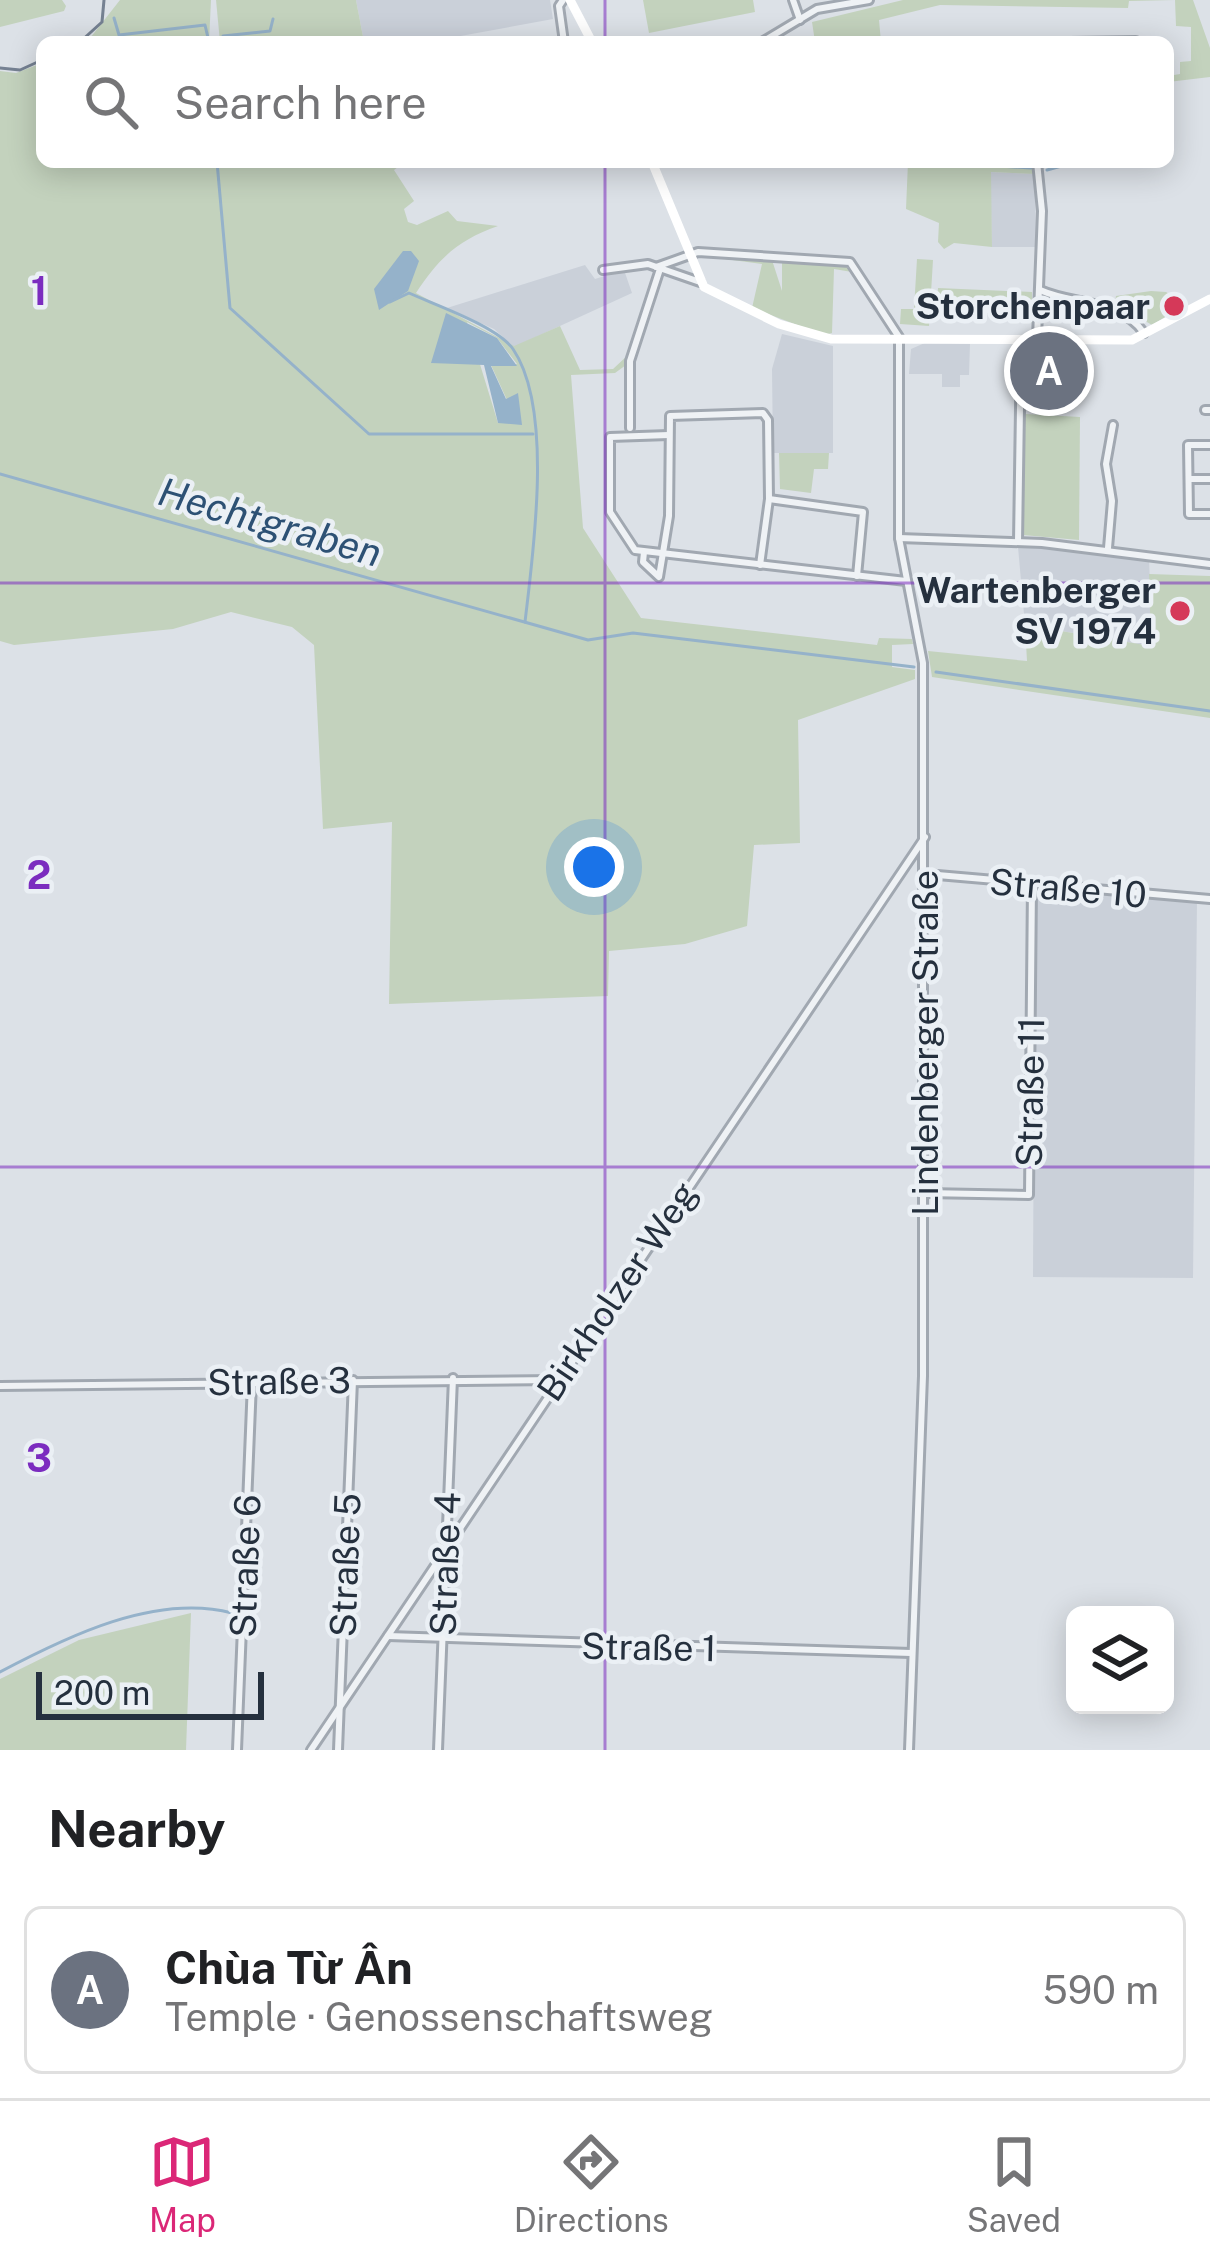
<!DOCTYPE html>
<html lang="en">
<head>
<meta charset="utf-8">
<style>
  body { margin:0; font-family:"Public Sans",sans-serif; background:#f2f2f2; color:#202124 }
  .controls { position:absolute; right:36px; bottom:36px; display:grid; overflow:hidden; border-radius:18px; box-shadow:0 6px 30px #0003 }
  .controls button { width:108px; height:108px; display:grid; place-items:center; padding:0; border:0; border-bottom:3px solid #e0e0e0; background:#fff; color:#202124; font:60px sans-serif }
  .scale { position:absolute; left:36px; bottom:30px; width:228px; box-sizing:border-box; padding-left:12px; border:6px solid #25303e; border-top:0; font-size:33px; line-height:42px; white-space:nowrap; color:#25303e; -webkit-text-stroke:9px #ebf0f5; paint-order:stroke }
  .you { position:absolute; left:594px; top:867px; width:42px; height:42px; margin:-30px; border:9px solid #fff; border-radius:50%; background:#1a73e8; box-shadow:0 0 0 18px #1a73e833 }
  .badge { display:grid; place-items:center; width:78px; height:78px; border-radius:50%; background:#db2777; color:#fff; font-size:39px; font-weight:700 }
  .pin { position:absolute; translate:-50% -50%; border:6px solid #fff; box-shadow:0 3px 12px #0006 }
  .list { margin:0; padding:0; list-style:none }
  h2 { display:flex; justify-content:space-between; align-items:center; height:156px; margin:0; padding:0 48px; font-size:51px }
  h2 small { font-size:39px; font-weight:400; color:#757577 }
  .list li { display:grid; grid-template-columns:78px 1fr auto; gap:36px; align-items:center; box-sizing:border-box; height:168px; margin:0 24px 24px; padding:0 24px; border:3px solid #e0e0e0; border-radius:18px }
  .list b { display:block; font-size:45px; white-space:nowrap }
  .list p { margin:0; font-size:39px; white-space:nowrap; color:#757577 }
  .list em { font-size:39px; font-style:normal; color:#757577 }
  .icon { flex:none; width:66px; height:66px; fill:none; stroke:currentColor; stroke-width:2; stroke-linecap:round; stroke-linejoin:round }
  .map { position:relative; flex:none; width:1210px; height:1750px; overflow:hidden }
  .search { position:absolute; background:#fff; box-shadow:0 6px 30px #0003; left:36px; right:36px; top:36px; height:132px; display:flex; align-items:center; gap:30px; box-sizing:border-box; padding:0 42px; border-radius:18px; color:#757577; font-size:45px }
  .sheet { height:348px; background:#fff }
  nav { display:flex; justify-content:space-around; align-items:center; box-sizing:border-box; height:168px; border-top:3px solid #e0e0e0; background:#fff; font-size:33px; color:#757577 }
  nav a { display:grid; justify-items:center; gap:6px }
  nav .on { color:#db2777 }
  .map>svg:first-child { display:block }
  .built { fill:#cad0d9 }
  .green { fill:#c3d2bd; fill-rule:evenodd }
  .water { fill:#95b2ca }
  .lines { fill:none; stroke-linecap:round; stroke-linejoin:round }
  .stream { stroke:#95b2ca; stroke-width:3 }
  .street-casing { stroke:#a1a8b1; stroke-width:12 }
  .street { stroke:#eff2f5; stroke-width:6 }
  .secondary { stroke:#fff; stroke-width:9 }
  .tram { stroke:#758192; stroke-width:3 }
  .grid { fill:none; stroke:#7b2cbf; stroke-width:3; stroke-opacity:0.55 }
  .poi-dot { fill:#d53959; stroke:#ebf0f5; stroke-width:4.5 }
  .labels { text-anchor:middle; stroke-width:9; stroke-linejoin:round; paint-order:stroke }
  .poi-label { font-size:36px; font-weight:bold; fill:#25303e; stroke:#ebf0f5; text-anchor:end }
  .street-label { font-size:36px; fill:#25303e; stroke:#ebf0f5 }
  .water-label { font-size:39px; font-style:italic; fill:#2d5174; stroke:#ebf0f5 }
  .grid-label { font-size:39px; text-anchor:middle; font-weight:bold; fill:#7b2cbf; stroke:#ebf0f5; stroke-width:9; stroke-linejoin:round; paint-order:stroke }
</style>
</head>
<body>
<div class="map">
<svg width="1210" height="1750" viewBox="0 0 1210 1750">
  <rect width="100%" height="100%" fill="#dce1e7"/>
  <!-- built -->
  <g class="built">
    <path d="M356,0H550L553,19L455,37V42H364Z"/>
    <path d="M990,172L1035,174L1036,247H992Z"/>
    <path d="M585,265L595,279L624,270L632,293L514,347L494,329L447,308Z"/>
    <path d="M782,334L833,346V453H773L772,369Z"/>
    <path d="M927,342L970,344L969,375H960V387H942V374H909L911,349Z"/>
    <path d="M1018,547L1149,557L1152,646L1025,625Z"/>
    <path d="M1035,889L1197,901L1193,1278L1033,1277Z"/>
  </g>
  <!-- green -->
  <g class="green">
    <path d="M0,0H62L66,6L64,11L0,27Z"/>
    <path d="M120,0H211L209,42H87Z"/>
    <path d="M216,0H356L364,42H220Z"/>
    <path d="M643,0H753L755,12L649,33Z"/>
    <path d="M903,0H1193L1210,48V77L1168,82V76L1180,74V62L1191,61V27L1176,26L1175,0L1129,1L1128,8L940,5L879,20L881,42H815L812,22Z"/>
    <path d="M42,63V162H405L394,170L414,201L404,209L408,222L417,225L448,211L457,221L498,226C458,240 439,258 416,293L514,346L560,326L580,370L613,369L628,355L626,365L615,373L571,375L583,528L641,618L877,645L879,638L912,639L913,644L892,645V667L915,670V679L798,720L800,843L754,845L747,926L685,944L609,951L608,996L389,1004L392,822L323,829L314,645L292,627L231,612L173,629L14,645L0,641V71L16,73ZM467,322L497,338L517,364L491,365L507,400L517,394L498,423Z"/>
    <path d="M908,162H1034L1035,174L991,172L992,247L954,243L944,249L938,242L939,223L906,209Z"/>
    <path d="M695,255L772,260L782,291V261L845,265L852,272L834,269L832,333L824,335L752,308L762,264Z"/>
    <path d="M917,259L933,260L929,326L900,324L901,309H914Z"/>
    <path d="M938,288L1032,292V323H1025V316L937,311Z"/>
    <path d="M1151,291L1166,292L1185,305L1152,325L1115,303L1116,296Z"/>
    <path d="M1025,414L1080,417L1079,540L1023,535Z"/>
    <path d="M779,453H829L828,469H814L811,493L780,489Z"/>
    <path d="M1149,574L1210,576V718L932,677L928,651L1027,661L1025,625L1151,646Z"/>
    <path d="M191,1613L186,1750H0V1679L79,1640Z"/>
  </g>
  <!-- water -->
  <g class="water">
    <path d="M403,251H411L419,261L408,291L379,310L374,289Z"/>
    <path d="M446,313L497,338L517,366H491L506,399L518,393L522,425L498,423L484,365L431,363Z"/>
  </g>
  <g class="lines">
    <!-- stream -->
    <g class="stream">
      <path d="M114,18L119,35L205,25L209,42"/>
      <path d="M223,36L270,31L273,19"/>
      <path d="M217,162L230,308L369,434H533"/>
      <path d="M939,162L1031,168"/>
      <path d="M1047,170L1076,162"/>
      <path d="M390,302L409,293C435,305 497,326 513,349C554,409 533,553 525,622"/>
      <path d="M0,474L588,640L633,633L914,667"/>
      <path d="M936,672L1210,711"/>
      <path d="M0,1672C66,1637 155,1593 232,1613"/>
    </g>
    <defs>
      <g id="street">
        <path d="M563,0L559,6L564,42"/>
        <path d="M793,0L800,20"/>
        <path d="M762,42L817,9L869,0"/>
        <path d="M1070,42L1136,41"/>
        <path d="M656,267L698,252L850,262L899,337V538L923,663V1376L909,1750"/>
        <path d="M603,270L648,264L700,282"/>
        <path d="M1040,290C1075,306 1119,298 1144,333"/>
        <path d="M1037,338L1042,211L1037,162"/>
        <path d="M1205,410H1210"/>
        <path d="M630,428V361L660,269"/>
        <path d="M669,435L610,437V512L635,550L906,581"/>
        <path d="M1210,445H1188L1189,514H1210"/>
        <path d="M1189,479H1210"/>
        <path d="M769,499L863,512L857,576"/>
        <path d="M899,538L1042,543L1210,564"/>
        <path d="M1018,542L1021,341"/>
        <path d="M1108,548L1112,501L1106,464L1113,425"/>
        <path d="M644,552L643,562L659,577L669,516L670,416L763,413L768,420L769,499L760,565"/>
        <path d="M926,874L1210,899"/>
        <path d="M925,1193L1029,1195L1032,885"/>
        <path d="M0,1386L558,1380"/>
        <path d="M388,1636L911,1653"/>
        <path d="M237,1750L252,1382"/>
        <path d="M311,1750L925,837"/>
        <path d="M338,1750L353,1380"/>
        <path d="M438,1750L453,1378"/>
      </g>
    </defs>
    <!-- street casing -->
    <use href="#street" class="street-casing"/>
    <!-- street -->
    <use href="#street" class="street"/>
    <!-- secondary -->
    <g class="secondary">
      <path d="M570,0L592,42"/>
      <path d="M652,162L704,287L779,324L831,339L1132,340L1210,299"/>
    </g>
    <!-- tram -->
    <g class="tram">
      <path d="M80,42L102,22L104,0"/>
      <path d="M0,68L20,70L42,60"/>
    </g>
  </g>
  <!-- grid -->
  <path class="grid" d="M605,0V42M605,162V1750M0,583H1210M0,1167H1210"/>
  <!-- markers -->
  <g class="poi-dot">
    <circle cx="1174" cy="306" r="12"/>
    <circle cx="1180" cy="611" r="12"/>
  </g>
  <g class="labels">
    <!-- poi labels -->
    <g class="poi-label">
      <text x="1150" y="319">Storchenpaar</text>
      <text x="1156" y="603">Wartenberger<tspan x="1156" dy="41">SV 1974</tspan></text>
    </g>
    <!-- street labels -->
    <g class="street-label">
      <text transform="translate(1068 888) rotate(5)" y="13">Straße 10</text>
      <text transform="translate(925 1043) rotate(-90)" y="13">Lindenberger Straße</text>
      <text transform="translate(1030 1092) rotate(-89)" y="13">Straße 11</text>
      <text transform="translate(617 1291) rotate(-56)" y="13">Birkholzer Weg</text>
      <text transform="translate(279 1381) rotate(-1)" y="13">Straße 3</text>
      <text transform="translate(445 1564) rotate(-88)" y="13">Straße 4</text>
      <text transform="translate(345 1565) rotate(-88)" y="13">Straße 5</text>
      <text transform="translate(245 1566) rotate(-88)" y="13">Straße 6</text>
      <text transform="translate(649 1647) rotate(1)" y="13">Straße 1</text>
    </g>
    <!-- water labels -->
    <g class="water-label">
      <text transform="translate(270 522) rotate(16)" y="14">Hechtgraben</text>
    </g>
  </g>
  <g class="grid-label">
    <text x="39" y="305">1</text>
    <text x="39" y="889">2</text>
    <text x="39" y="1472">3</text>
  </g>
</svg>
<div class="controls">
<button><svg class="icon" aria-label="layers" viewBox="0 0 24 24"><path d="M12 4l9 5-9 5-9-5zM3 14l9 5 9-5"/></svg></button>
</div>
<div class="scale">200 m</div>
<div class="you"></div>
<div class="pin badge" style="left:1049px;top:371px;background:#6b7280">A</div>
<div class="search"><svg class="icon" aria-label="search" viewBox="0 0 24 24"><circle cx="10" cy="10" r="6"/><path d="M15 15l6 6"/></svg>Search here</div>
</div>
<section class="sheet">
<h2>Nearby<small></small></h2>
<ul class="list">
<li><span class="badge" style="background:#6b7280">A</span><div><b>Chùa Từ Ân</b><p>Temple · Genossenschaftsweg</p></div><em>590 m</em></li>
</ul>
</section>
<nav>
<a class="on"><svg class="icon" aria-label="map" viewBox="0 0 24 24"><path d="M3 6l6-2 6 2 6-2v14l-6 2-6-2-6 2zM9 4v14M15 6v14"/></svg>Map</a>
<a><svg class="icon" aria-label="directions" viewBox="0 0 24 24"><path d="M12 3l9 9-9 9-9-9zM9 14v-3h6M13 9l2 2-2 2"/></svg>Directions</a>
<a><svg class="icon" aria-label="saved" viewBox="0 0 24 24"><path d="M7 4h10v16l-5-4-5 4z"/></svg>Saved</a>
</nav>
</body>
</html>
